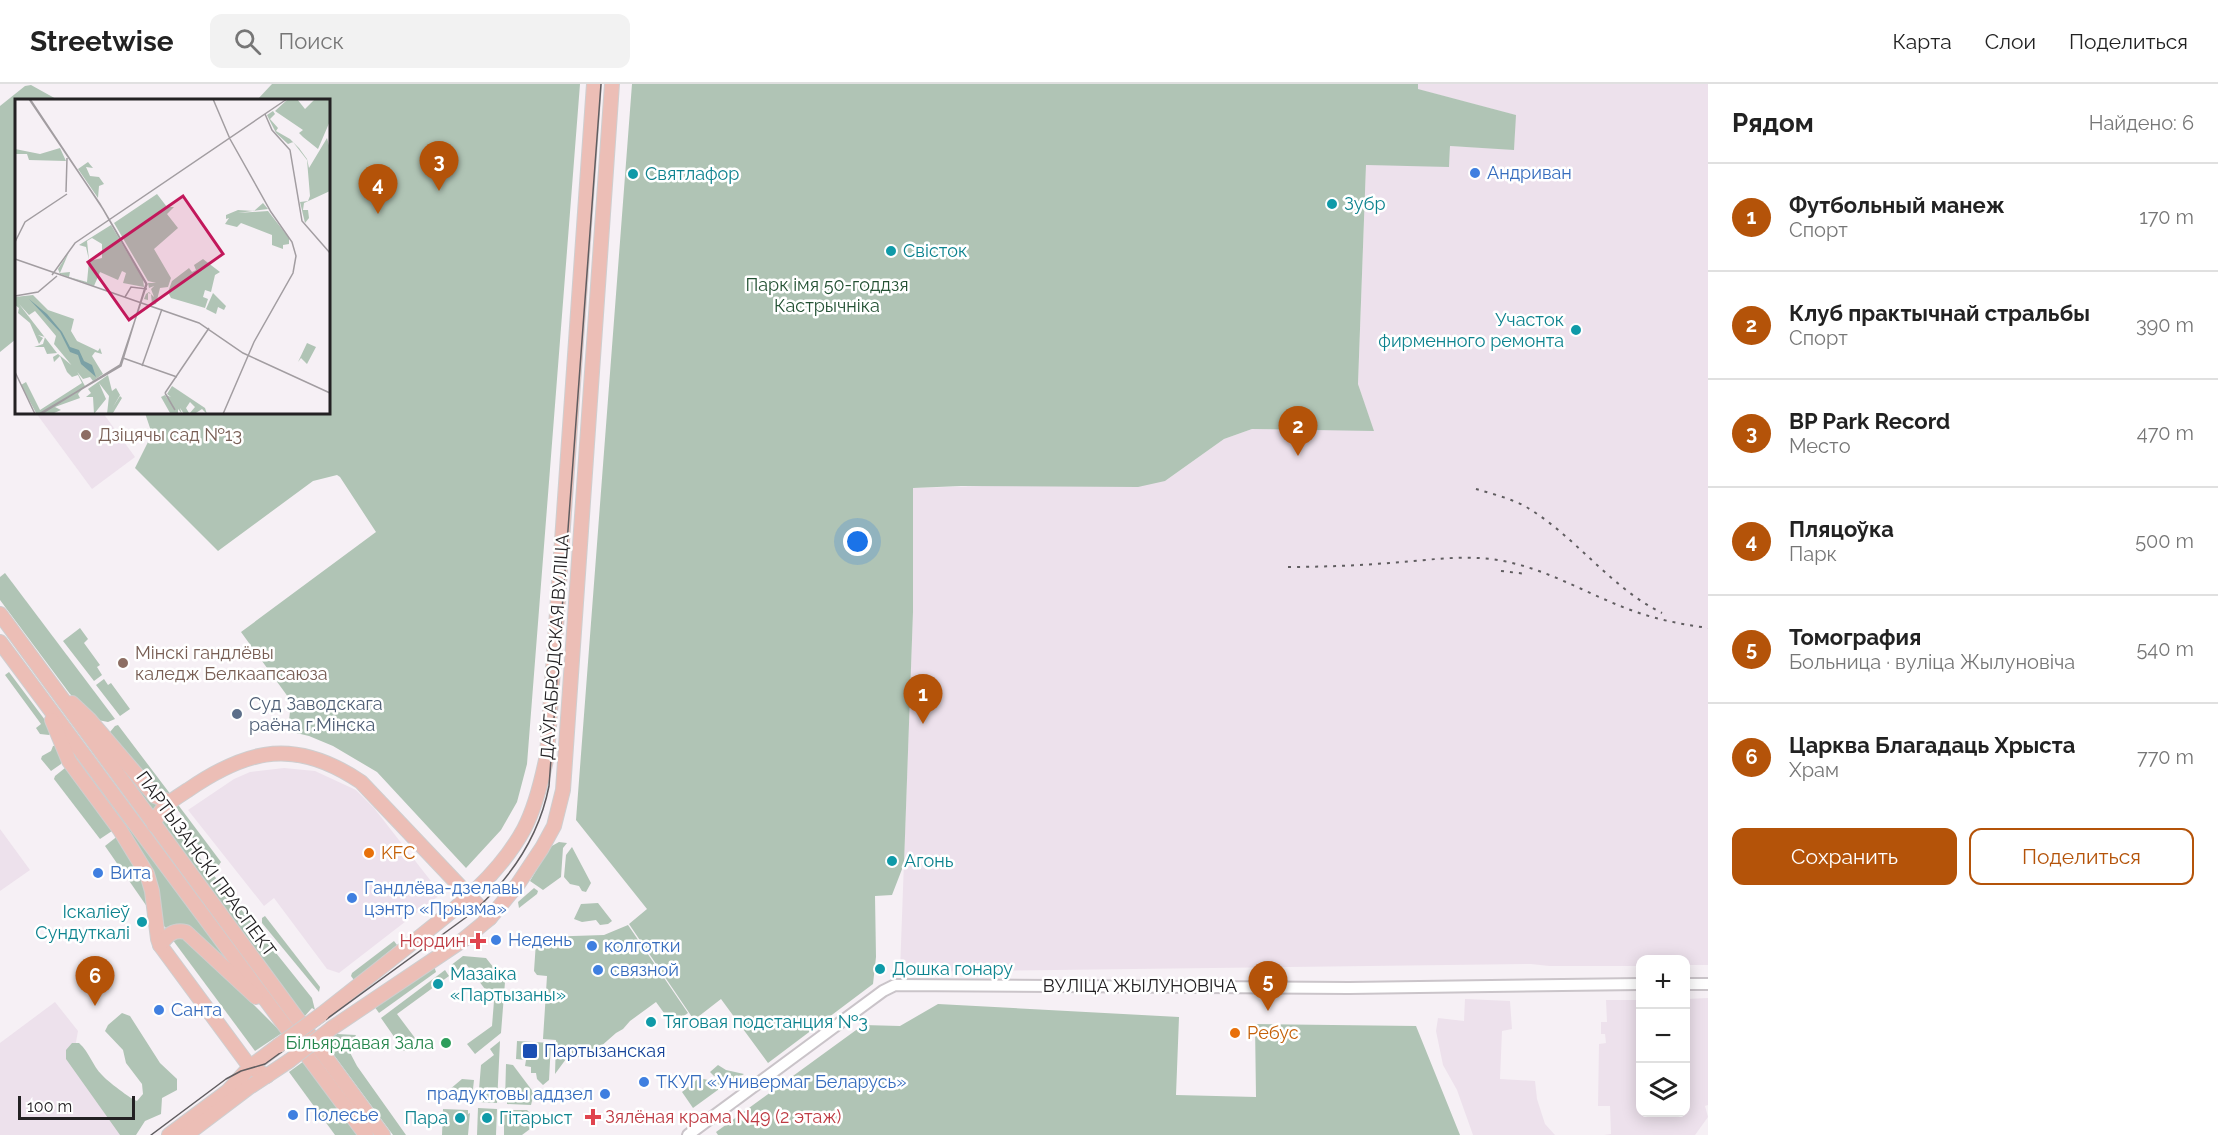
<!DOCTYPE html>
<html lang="ru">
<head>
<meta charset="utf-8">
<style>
  body { margin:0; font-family:Raleway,sans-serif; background:#f2f2f2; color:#222 }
  .controls { position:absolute; right:18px; bottom:18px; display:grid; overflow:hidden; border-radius:12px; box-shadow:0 3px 15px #0003 }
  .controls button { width:54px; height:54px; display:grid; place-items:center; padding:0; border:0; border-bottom:2px solid #e0e0e0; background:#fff; color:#222; font:30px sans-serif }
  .scale { position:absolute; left:18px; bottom:15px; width:117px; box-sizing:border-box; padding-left:6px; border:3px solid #232123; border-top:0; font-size:16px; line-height:21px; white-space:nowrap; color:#232123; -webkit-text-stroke:4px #fff; paint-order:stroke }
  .you { position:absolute; left:858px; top:458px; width:21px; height:21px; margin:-15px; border:4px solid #fff; border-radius:50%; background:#1a73e8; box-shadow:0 0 0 9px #1a73e833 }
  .badge { display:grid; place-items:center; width:39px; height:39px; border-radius:50%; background:#b45309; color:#fff; font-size:20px; font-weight:700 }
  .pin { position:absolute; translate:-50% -50px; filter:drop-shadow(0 2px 3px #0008) }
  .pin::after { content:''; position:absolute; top:32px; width:21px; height:18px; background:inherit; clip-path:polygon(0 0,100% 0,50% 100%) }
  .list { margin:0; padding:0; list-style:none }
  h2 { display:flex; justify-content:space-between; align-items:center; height:78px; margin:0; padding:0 24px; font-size:26px }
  h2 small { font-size:20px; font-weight:400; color:#767676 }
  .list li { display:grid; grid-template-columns:39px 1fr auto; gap:18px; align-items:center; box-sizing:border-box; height:108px; padding:0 24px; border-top:2px solid #e0e0e0 }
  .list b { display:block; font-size:22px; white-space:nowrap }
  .list p { margin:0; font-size:20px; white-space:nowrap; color:#767676 }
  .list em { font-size:20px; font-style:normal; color:#767676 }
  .actions { display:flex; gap:12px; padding:18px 24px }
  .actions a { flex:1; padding:14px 0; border:2px solid #b45309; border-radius:12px; text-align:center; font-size:21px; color:#b45309 }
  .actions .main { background:#b45309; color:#fff }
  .icon { flex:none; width:33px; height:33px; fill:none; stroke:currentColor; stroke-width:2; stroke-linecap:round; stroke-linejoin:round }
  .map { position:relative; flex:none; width:1708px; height:1051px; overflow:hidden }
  header { display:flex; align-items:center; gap:36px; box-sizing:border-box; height:84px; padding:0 30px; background:#fff; border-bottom:2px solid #e0e0e0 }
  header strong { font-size:28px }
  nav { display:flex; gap:33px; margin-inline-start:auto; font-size:21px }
  .search { width:420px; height:54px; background:#f2f2f2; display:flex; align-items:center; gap:15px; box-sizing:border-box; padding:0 21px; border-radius:12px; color:#767676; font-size:22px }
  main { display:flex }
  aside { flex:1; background:#fff }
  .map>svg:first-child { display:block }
  .built { fill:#ede1ec }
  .green { fill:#b0c4b5 }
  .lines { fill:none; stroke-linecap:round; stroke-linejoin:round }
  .minor-casing { stroke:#cac4c9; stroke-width:14 }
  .major-casing { stroke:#cfcecf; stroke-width:16 }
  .minor { stroke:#fff; stroke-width:10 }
  .major { stroke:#ecbeb6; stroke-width:14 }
  .tram { stroke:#605d60; stroke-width:1.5 }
  .rail { stroke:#605d60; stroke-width:2; stroke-dasharray:3 6; stroke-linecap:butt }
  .major-bridge-casing { stroke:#cfcecf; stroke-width:16; stroke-linecap:butt }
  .major-bridge { stroke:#ecbeb6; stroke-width:14 }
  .shop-dot { fill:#3f7fe0; stroke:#fff; stroke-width:2 }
  .culture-dot { fill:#0f9aa8; stroke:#fff; stroke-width:2 }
  .education-dot { fill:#8d6e63; stroke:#fff; stroke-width:2 }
  .service-dot { fill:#5c6f8a; stroke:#fff; stroke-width:2 }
  .food-dot { fill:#e8710a; stroke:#fff; stroke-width:2 }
  .health-dot { fill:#e0444e; stroke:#fff; stroke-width:2 }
  .leisure-dot { fill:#2e9e5b; stroke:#fff; stroke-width:2 }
  .transit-dot { fill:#1a4fb4; stroke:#fff; stroke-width:2 }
  .labels { text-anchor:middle; stroke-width:5; stroke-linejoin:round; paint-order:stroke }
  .shop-label { font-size:18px; fill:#366cbe; stroke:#fff; text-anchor:start }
  .culture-label { font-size:18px; fill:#0d838f; stroke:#fff; text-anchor:start }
  .park-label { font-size:18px; fill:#235133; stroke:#fff }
  .education-label { font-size:18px; fill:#785e54; stroke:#fff; text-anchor:start }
  .street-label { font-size:18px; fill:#232123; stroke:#fff }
  .service-label { font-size:18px; fill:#4e5e75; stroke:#fff; text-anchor:start }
  .food-label { font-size:18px; fill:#c56008; stroke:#fff; text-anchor:start }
  .health-label { font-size:18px; fill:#be3a42; stroke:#fff; text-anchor:end }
  .leisure-label { font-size:18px; fill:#27864d; stroke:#fff; text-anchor:end }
  .transit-label { font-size:18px; fill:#164399; stroke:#fff; text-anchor:start }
  .inset-road { fill:none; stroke:#a29da1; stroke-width:1.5 }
  .view { fill:#c2185b; fill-opacity:0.15; stroke:#c2185b; stroke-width:3 }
  .inset-edge { fill:none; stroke:#232123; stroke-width:3 }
</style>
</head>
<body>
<header>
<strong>Streetwise</strong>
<div class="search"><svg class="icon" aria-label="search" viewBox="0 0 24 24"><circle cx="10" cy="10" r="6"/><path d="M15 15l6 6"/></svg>Поиск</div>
<nav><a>Карта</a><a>Слои</a><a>Поделиться</a></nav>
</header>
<main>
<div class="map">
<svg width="1708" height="1051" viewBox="0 0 1708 1051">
  <rect width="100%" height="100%" fill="#f6f0f5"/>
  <!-- built -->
  <g class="built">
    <path d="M1418,0H1708V881H1686V876H1640V882H1549L1531,880L900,888L913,528V404L1165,397L1224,355L1252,345L1373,346L1358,300L1366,81L1449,82L1450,62L1514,65L1515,31L1417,5Z"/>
    <path d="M36,329H103L135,373L92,405Z"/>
    <path d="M284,684L315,687L356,706L374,724L441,810L339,889L327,885L274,814L264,822L188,726L234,695L250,688Z"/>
    <path d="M0,745L30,786L0,807Z"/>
    <path d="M1708,914V1021L1705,1022L1708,1033L1695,1051H1604L1611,1050L1610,1022H1598L1599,960L1606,959L1605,950H1601V938H1607L1606,916H1640V1028H1686V915Z"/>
    <path d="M1465,915L1510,917L1512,945L1502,947L1500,995L1535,997L1537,1015L1545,1040L1555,1051H1473L1457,1006L1443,981L1436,947L1438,934L1464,937Z"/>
    <path d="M55,918L78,947L74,969L132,1051H0V959Z"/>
  </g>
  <!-- green -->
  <g class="green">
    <path d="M272,0H580L527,680L517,718L501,746L466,784L377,688L333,662L309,652L288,647L291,617L241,548L376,448L340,393L337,391L313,397L218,467L135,384L152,350L145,329L328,328V16H257Z"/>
    <path d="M632,0H1418V5L1516,31L1514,66L1450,62L1449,83L1366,81L1358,300L1374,347L1252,345L1224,355L1165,397L1138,403L961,402L913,404V528L904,780L892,811L875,812L876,873L873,900L768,979L721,915L694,936L629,840L647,825L576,736Z"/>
    <path d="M31,1L58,16H16V255L0,268V22L25,2Z"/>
    <path d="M5,489L115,635L108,638L98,636L70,610L0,516V493Z"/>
    <path d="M80,544L88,555L84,559L100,581L97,583L102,591L94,597L63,557Z"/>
    <path d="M9,588L48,640L51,649L49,651L40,650L36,644L41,640L5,591Z"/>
    <path d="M104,595L108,601L111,599L130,625L120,632L96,601Z"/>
    <path d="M118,641L171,711L163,712L149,697L120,661H117L110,648L115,642Z"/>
    <path d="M94,647L162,720L153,729Z"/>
    <path d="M59,661L64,674L61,680L51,687L41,675L42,672L51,667L53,662Z"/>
    <path d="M77,667L231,881L194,847L167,845L162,840L146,776L77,674Z"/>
    <path d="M65,684H69L115,745L100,755L54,695L55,692Z"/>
    <path d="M176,718L221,778L219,781L215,782L185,744L187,738L177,725L167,733L312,914L315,926L312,924L304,933L160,740L158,731Z"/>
    <path d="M119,751L144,793L150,827L105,762Z"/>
    <path d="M559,758L567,759L563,764L561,793L543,806L530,797L550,763Z"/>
    <path d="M572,763L591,799L586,808L582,807L579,802L570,800L564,793L566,771Z"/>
    <path d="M534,804L538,807L537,810L519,824L518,818Z"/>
    <path d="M598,819L612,837L608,840L600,841L596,836L582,838L574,835L581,820Z"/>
    <path d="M265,832L320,903L319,908L262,839V834Z"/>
    <path d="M628,841L688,929L672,940L656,918L630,937L623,945L616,949L591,971L566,975L555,990L556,956L543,955L547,892L537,891L534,887L536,858L542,853L604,851Z"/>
    <path d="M178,851L191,858L282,949L255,967L172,855Z"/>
    <path d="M394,857L397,861L354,896L351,892L352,889Z"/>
    <path d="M463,872L486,874L505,898L501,949L475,970L467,960L492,942L494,917L466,880L455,888L450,882Z"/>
    <path d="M434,882L436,888L379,929L374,922Z"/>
    <path d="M445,886L449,892L397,930L418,958L404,967L381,934Z"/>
    <path d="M938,920L1179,933L1176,1011L1256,1013L1255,940L1416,942L1460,1051H718L716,1048L863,941L900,942Z"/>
    <path d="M122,929L130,932L160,979L177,995V1006L162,1014L161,1030L145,1037L136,1051H120L66,975V966L72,959H79C90,969 92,981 102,991C106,996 132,1016 137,1017L143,1010L142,1000L126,979L123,966L105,947L108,941Z"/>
    <path d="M337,950L356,951L354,955L346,961L357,982L406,1051H393L325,959Z"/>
    <path d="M500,957L497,1019L478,1018L481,981L494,971L490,965Z"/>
    <path d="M517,957L551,959L549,996L543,1001L537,995L536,989H531V983L525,982L526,976L516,975Z"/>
    <path d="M304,977L358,1051H335L289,988Z"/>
    <path d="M506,980L513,981L534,1009L531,1021L507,1020V1017H505Z"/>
    <path d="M718,981L726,986L744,990L734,996L714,992L710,988Z"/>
    <path d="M699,994L726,1000L693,1024L682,1008Z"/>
    <path d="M462,995L474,996L472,1014H469L468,1017L448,1016L443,1011Z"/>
    <path d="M478,1024L497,1025L496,1051H477Z"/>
    <path d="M443,1025L468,1026V1030L470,1029L468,1051H442Z"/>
    <path d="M507,1026H527L530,1029V1045L522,1051H504V1028H507Z"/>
  </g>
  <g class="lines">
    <defs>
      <g id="minor">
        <path d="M1686,900H1708"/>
        <path d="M688,1051L883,907L895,901L1349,904L1640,900"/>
      </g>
      <g id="major">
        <path d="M0,530L383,1051"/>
        <path d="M0,558L366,1051"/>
        <path d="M72,619L89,635L155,712L170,718"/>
        <path d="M52,636L69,677L120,746L147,790L152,807L158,855L160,861L250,983L267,992"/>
        <path d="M154,741C158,724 174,715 188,706C249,664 296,654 361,698L490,834"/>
        <path d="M160,861C168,851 173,845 186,848L256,913"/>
        <path d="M322,930C352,906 382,883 412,859C454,826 498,793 524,745C536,722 542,696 547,671L594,0"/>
        <path d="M332,944L463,856L490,834L518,800L542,764L554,742L563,706L612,0"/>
        <path d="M169,1051L228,1007L250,983L278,962"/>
        <path d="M186,1051L248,1004L289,977"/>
      </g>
    </defs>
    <!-- minor casing -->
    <use href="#minor" class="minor-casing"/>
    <!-- major casing -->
    <use href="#major" class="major-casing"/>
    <!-- minor -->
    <use href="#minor" class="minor"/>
    <!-- major -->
    <use href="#major" class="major"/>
    <!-- tram -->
    <path class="tram" d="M151,1051L226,995L241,987L265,980L472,829C510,795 539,753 549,702L601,0"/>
    <!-- rail -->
    <g class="rail">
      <path d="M1476,405C1493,410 1513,415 1528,424C1577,454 1611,504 1662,529"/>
      <path d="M1288,483C1327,483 1365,481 1403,478C1437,475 1474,470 1508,478C1550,487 1588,510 1628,525C1654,535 1680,540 1708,544"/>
      <path d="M1501,487L1527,490"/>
    </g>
    <defs>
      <g id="major-bridge">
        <path d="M278,962L322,930"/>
        <path d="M289,977L332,944"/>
      </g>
    </defs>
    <!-- major-bridge casing -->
    <use href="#major-bridge" class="major-bridge-casing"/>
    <!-- major-bridge -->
    <use href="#major-bridge" class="major-bridge"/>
  </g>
  <!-- markers -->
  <g class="shop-dot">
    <circle cx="1475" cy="89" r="6"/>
    <circle cx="98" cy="789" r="6"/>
    <circle cx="352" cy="814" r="6"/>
    <circle cx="496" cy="856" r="6"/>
    <circle cx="592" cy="862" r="6"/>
    <circle cx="598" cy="886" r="6"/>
    <circle cx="159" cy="926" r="6"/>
    <circle cx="644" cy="998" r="6"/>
    <circle cx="605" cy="1010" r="6"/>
    <circle cx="293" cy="1031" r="6"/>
  </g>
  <g class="culture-dot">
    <circle cx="633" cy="90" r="6"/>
    <circle cx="1332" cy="120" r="6"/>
    <circle cx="891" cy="167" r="6"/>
    <circle cx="1576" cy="246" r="6"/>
    <circle cx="892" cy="777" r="6"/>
    <circle cx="142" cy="838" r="6"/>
    <circle cx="880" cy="885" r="6"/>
    <circle cx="438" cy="900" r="6"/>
    <circle cx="651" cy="938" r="6"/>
    <circle cx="460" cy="1034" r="6"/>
    <circle cx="487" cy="1034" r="6"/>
  </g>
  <g class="education-dot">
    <circle cx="86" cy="351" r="6"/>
    <circle cx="123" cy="579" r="6"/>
  </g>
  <circle class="service-dot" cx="237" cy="630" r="6"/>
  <g class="food-dot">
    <circle cx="369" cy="769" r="6"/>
    <circle cx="1235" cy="949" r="6"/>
  </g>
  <g class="health-dot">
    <path d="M475 848h6v6h6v6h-6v6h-6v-6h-6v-6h6z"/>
    <path d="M590 1024h6v6h6v6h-6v6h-6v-6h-6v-6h6z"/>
  </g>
  <circle class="leisure-dot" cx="446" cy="959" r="6"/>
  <rect class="transit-dot" x="522" y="959" width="16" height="16" rx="3"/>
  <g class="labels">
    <!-- shop labels -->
    <g class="shop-label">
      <text x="1487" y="95">Андриван</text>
      <text x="110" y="795">Вита</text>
      <text x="364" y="810">Гандлёва-дзелавы<tspan x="364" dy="21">цэнтр «Прызма»</tspan></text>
      <text x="508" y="862">Недень</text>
      <text x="604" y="868">колготки</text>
      <text x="610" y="892">связной</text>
      <text x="171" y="932">Санта</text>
      <text x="656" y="1004">ТКУП «Универмаг Беларусь»</text>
      <text x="593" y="1016" text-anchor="end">прадуктовы аддзел</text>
      <text x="305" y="1037">Полесье</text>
    </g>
    <!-- culture labels -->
    <g class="culture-label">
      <text x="645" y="96">Святлафор</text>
      <text x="1344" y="126">Зубр</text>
      <text x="903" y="173">Свісток</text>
      <text x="1564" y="242" text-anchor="end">Участок<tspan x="1564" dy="21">фирменного ремонта</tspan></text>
      <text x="904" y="783">Агонь</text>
      <text x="130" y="834" text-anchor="end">Іскаліеў<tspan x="130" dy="21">Сундуткалі</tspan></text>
      <text x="892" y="891">Дошка гонару</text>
      <text x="450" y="896">Мазаіка<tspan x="450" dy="21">«Партызаны»</tspan></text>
      <text x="663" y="944">Тяговая подстанция №3</text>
      <text x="448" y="1040" text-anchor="end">Пара</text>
      <text x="499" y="1040">Гітарыст</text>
    </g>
    <!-- park labels -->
    <g class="park-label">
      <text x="827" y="207">Парк імя 50-годдзя<tspan x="827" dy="21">Кастрычніка</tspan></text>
    </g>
    <!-- education labels -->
    <g class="education-label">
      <text x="98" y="357">Дзіцячы сад №13</text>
      <text x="135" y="575">Мінскі гандлёвы<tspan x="135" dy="21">каледж Белкаапсаюза</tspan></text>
    </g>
    <!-- street labels -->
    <g class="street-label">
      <text transform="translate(555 563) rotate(-86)" y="6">ДАЎГАБРОДСКАЯ ВУЛІЦА</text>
      <text transform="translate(206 780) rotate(54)" y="6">ПАРТЫЗАНСКІ ПРАСПЕКТ</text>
      <text x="1140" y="908">ВУЛІЦА ЖЫЛУНОВІЧА</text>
    </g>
    <!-- service labels -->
    <g class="service-label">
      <text x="249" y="626">Суд Заводскага<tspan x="249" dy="21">раёна г.Мінска</tspan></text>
    </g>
    <!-- food labels -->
    <g class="food-label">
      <text x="381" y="775">KFC</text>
      <text x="1247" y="955">Ребус</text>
    </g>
    <!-- health labels -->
    <g class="health-label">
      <text x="466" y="863">Нордин</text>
      <text x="605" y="1039" text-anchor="start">Зялёная крама N49 (2 этаж)</text>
    </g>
    <!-- leisure labels -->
    <g class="leisure-label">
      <text x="434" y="965">Більярдавая Зала</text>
    </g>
    <!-- transit labels -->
    <g class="transit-label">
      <text x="544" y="973">Партызанская</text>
    </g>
  </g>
  <!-- overview -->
  <g transform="translate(15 15)">
    <rect width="315" height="315" fill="#f6f0f5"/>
    <path d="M273,0H282L290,10L300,0H315V22L303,50L288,38L284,34L288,31L260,12ZM258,12L260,15L255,20L263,29L261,32L275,40L284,49L292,60L294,69L312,39L315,50V92L289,104L288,111H293L294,119L290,124L285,103L293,102L295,97L292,61L278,43L273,45L261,34L252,16ZM45,49L51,62L14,61L12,55H1L0,60V50L25,55ZM73,63L78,69L71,68L75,77L84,78L89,85L84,87L83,99L63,70ZM142,95L152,108H159L152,115L163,129L139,150L156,179L153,188L145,189L141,205L137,206L136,195L133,194V201L129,200L131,195L134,193L139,198L136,190L139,187L134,189L133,184H141L133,182L99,124ZM248,104L253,110L223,114L253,112L274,139V145L268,146V150L257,146V136L226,124L222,128L210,125L214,119L211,120V116L223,111L239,112ZM96,126L128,180L129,188L108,184L111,174L107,172L103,181L85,173L79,187L45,175L43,170L54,153L45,174L55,173L54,178L72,183L74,162L87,159V145L77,139L72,142L74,161L71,148L64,146ZM188,160L205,173L200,176L196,193L190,191L188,198L193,200L190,209L156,199L153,193L157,182L174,169L177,173L181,171L179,166ZM198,194L211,207L209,211L203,208L201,215L191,210ZM18,196L33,211L59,220L56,232L62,242L83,252L85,249L87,255L80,253L77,257L88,275L78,282L75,278L68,280L39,245L41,237L20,212L14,216L4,205L42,254L32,255L29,248H19L28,245L30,238L23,236L28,239L24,245L15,224L3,214L4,209L0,206V198ZM292,244L301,248L292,265L286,259L283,263ZM43,255L60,269L70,287L63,295L65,299L40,308L46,311L37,315L21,314L6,286L11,283L25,311L67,284L63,276L57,278L52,273L45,257L39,263L38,258ZM93,276L97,292L101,289L105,296L98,308L105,297L107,299L98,314L92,315L94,297L84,284L91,300L79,315L78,298H71L76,294L73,290ZM157,287L190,309L192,315L187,310L181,314V309V315H174L180,308L175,303L171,309L174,314L169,315L165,309L167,315L163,310V315L155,314L146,298L150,296L154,302L151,296L156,298L152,295Z" fill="#b0c4b5"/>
    <path d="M14,200L32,215L47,233L55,248L64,251L69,262L77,266L81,278L66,265L63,256L55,253L45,233Z" fill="#7ba1a6"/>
    <path class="inset-road" d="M14,0L85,105L131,185L106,267L24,315M15,0L88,110L132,185L105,266L26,315M198,0L215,40L256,113L277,143L281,157L278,174L239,243L208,315M250,15L257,31L275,51L287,122L315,154M51,93L52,59M0,143L10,123L52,95M0,160L184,224L228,254L315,294M37,176L60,144L272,0M0,197L23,193L42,177M110,198L116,188L132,190M108,259L162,278M127,267L147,210M0,273L20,315M150,294L194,229M150,294L160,311"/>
    <path class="view" d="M168,97L208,155L114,221L73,163Z"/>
    <rect width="315" height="315" class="inset-edge"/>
  </g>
</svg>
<div class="controls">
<button>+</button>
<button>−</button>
<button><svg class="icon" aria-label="layers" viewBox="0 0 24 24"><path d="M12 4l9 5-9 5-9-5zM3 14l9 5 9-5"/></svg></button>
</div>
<div class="scale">100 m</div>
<div class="you"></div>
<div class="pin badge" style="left:923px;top:640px">1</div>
<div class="pin badge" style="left:1298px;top:372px">2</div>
<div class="pin badge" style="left:439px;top:107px">3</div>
<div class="pin badge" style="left:378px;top:130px">4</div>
<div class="pin badge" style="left:1268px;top:927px">5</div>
<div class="pin badge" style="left:95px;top:922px">6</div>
</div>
<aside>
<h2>Рядом<small>Найдено: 6</small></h2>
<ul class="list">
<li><span class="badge">1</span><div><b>Футбольный манеж</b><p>Спорт</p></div><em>170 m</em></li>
<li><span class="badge">2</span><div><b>Клуб практычнай стральбы</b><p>Спорт</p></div><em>390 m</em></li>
<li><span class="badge">3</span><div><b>BP Park Record</b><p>Место</p></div><em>470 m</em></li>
<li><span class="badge">4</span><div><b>Пляцоўка</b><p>Парк</p></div><em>500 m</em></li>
<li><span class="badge">5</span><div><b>Томография</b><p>Больница · вуліца Жылуновіча</p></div><em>540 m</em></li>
<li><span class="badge">6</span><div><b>Царква Благадаць Хрыста</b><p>Храм</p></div><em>770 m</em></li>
</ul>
<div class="actions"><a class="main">Сохранить</a><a>Поделиться</a></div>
</aside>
</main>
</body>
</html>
